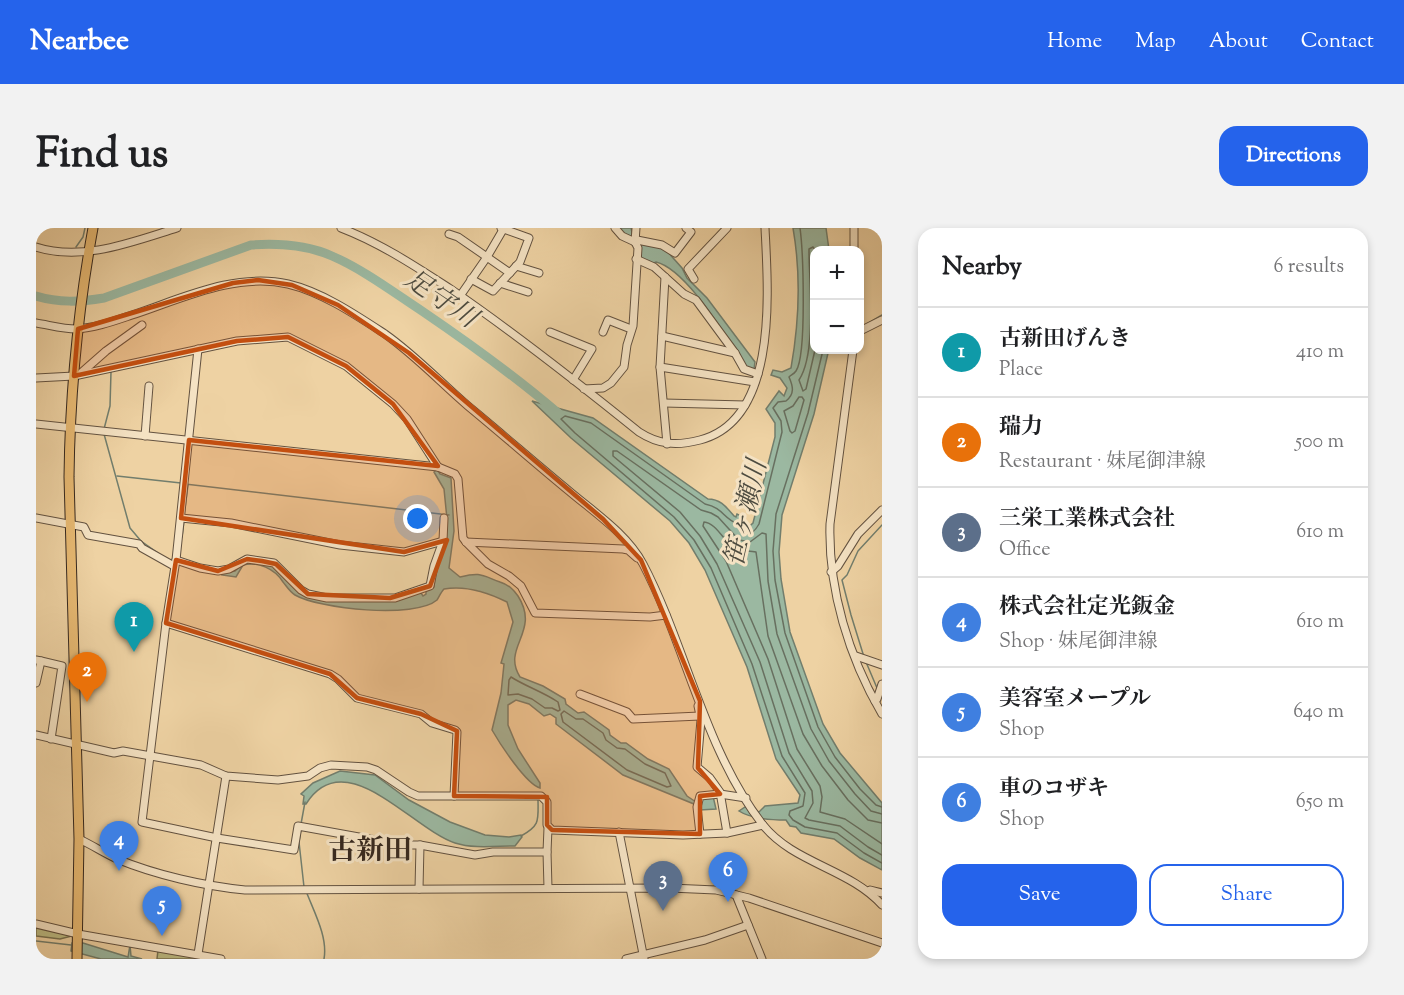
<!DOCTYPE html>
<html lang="en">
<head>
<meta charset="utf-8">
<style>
  body { margin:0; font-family:"Sorts Mill Goudy","Noto Serif JP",serif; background:#f2f2f2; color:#202124 }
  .controls { position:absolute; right:18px; top:18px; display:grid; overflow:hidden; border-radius:12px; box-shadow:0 3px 9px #0003 }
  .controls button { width:54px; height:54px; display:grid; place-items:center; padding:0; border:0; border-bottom:2px solid #e0e0e0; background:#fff; color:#202124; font:30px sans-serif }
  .you { position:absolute; left:382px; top:291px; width:21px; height:21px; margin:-15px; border:4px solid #fff; border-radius:50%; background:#1a73e8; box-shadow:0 0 0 9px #1a73e833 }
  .badge { display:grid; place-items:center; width:39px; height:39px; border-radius:50%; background:#2563eb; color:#fff; font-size:20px; font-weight:700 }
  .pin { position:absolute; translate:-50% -50px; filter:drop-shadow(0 2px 3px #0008) }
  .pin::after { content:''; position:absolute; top:32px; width:21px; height:18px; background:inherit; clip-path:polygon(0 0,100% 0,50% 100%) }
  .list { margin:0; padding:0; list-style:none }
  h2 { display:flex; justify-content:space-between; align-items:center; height:78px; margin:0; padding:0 24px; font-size:26px }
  h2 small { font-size:20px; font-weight:400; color:#757577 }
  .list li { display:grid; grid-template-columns:39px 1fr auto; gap:18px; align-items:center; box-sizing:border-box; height:90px; padding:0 24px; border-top:2px solid #e0e0e0 }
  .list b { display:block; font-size:22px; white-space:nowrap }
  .list p { margin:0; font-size:20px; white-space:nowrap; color:#757577 }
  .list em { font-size:20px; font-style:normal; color:#757577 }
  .actions { display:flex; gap:12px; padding:18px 24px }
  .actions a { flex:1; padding:14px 0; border:2px solid #2563eb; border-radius:18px; text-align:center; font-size:21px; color:#2563eb }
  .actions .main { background:#2563eb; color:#fff }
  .map { position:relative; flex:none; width:846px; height:731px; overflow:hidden; border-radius:18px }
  header { display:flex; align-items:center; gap:36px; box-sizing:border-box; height:84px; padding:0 30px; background:#2563eb; color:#fff }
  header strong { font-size:28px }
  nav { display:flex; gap:33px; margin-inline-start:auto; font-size:21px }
  .intro { display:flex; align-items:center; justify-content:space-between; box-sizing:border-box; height:144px; padding:0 36px }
  h1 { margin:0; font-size:42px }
  .button { padding:15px 27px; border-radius:18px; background:#2563eb; color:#fff; font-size:21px; font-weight:700 }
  main { display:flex; gap:36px; padding:0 36px }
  aside { flex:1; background:#fff; border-radius:18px; box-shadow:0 3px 9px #0003 }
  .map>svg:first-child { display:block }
  .green { fill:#bcbb83; stroke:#787251; stroke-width:1.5 }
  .water { fill:#9bb8a1; stroke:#727e6d; stroke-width:1.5 }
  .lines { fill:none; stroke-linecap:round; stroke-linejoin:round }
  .shore { stroke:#687060; stroke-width:1.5 }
  .stream { stroke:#727e6d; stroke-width:1.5 }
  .river { stroke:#9bb8a1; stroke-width:9 }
  .minor-casing { stroke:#635240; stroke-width:9 }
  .major-casing { stroke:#35281f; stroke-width:11 }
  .minor { stroke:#f4e2c3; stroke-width:7 }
  .major { stroke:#e7b972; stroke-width:9 }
  .marked { fill:#c44f10; fill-opacity:0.2; stroke:#c44f10; stroke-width:4.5; stroke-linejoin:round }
  .labels { text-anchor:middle; stroke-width:6; stroke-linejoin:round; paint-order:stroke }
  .water-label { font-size:27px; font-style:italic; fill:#4e4c40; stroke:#f4e2c3 }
  .quarter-label { font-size:28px; font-weight:bold; fill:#35281f; stroke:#f4e2c3 }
</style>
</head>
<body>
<header>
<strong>Nearbee</strong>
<nav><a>Home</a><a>Map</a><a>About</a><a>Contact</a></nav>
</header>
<div class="intro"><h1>Find us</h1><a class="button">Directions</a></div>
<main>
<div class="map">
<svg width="846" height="731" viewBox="0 0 846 731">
  <rect width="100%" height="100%" fill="#eed2a3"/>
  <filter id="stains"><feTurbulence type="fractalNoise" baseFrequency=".00333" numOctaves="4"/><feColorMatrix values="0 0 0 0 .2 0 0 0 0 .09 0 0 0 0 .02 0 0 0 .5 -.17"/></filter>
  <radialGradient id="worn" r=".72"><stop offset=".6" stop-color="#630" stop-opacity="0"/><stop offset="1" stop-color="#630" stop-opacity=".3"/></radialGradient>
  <!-- green -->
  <g class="green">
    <path d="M0,698L36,706V708L24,711L0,708Z"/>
    <path d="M122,722L171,731H121Z"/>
  </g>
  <!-- water -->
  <g class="water">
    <path d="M584,0H595L597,9L630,22L646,40L651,50L671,70L719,134L718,141L710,139L707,133C689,107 650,41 620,34L616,36L605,31L604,18L586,5Z"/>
    <path d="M757,0H790L793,22H778V122H797L792,125L778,186L746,287L743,324L745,351L754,404L787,496L804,525L846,575V642L824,630L798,611L765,605L760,599L754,598L750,592C735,592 715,591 703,583L709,579L723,584L729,578L762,575L764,567L740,531L711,439L669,342L653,315L634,293L535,210L496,173L557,190L672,271C685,271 691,280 698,288L700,289L701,286L707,289L708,300L710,301L717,295L739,209V195L730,181L743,163L748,168L751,160L744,150L735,147L737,142L746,144L755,140C763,95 765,46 757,0Z"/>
    <path d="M401,241L404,246L415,250L418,303L413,340L424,349C445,344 445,347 464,354C473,357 477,361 482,368C505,404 465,419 484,449L507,458L529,471L530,476L542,485L548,484L573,502L574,507L585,515H590L612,531L633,541L651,568L660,574L658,576L587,547L520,496V490L514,486L508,488L493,476L480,472L472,477V497L482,521L504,555V560C490,556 464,516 456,502L465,465L468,436L465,435L477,394L471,374C451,364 430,357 408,361C405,364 403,369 401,372C379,391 283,381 259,367C254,364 251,359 247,354C239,341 222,333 207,337L200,349L186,347L187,345L199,343L209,333L239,337L261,362L313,372L385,365L387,368L390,366V363L398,359L400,340L406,328L410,312L411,291L408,261L398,244Z"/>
    <path d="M304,543L339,547L373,572L414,594L449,607L473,609L485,607L486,609L479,618C459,618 438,621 419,615C376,601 309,514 270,576H267L268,568L265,566L277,555Z"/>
    <path d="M677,568L680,581L664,582L665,570Z"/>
    <path d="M36,715H47L92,729L94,717L95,728L106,731H65L35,723Z"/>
  </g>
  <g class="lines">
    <!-- shore -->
    <g class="shore">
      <path d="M764,0C767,22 771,127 760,143C758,146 755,147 753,149C757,158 759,166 750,173L742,174L737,180L745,193L746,204L723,296C719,303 714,309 706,305L702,296C687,291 688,280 669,276L555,195L529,188L525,191L539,205L638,289L658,312L675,340L716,436L746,528L769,565L767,578L754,583L753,587L757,592L769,599L801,605L828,625L846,635"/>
      <path d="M779,122L770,161L767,163L763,152C781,125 773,53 773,21L777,19L779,22"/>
      <path d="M787,122L772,185L740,286L737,323L739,352L749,405L782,499L799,529L824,561L840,577L846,579"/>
      <path d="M763,169H766L768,172L759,203L756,205L754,203L748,183L757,178Z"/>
      <path d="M475,449C489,458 507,464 522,474L524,482L522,483L516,480H509L496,471L482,466L472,467L473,452Z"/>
      <path d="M528,483L540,491H547L567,505L570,512L581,520L589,521L609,536L629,545L635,558L631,559L591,542L527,494L525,486Z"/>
      <path d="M846,586L835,583L819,566L793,533L775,501L741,406L732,353L730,306L726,305L714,314L703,312L682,289L675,285L665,282L581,223H577V228L644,284L664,308L681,336L724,434L753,525L776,563L777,575L769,590L773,592L804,598L832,619L846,627"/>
      <path d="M846,595L832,592L812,572L786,538L767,506L732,408L720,324C712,322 704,324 697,319C687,312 680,295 668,294L667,298L690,333L732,431L761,521L784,558L786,569L784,584L809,591L846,616"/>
    </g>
    <!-- stream -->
    <g class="stream">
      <path d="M40,19L47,9L49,0"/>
      <path d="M831,96L846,87"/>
      <path d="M68,201L74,178L75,144"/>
      <path d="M68,206L94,300L105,313L122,325"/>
      <path d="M390,227L395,234"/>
      <path d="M81,248L145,255"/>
      <path d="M149,256L413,287"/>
      <path d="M148,288L152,257"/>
      <path d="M146,309L148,293"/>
      <path d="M828,429L815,387L806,352L811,347L822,323L846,297"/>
      <path d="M830,434L841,460"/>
      <path d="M265,596L269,574"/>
      <path d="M265,601L263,614L268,659"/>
      <path d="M485,608C505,597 502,592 502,570"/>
      <path d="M270,663C278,684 292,709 288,731"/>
      <path d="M0,713L35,717"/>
    </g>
    <!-- river -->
    <path class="river" d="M0,68C23,75 44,74 68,70L215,17C243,15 271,17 296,28C328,42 357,64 386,83C433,115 479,148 522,185"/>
    <defs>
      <g id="minor">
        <path d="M305,0C344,15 379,38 413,60C479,105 541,154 603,204C623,217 641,218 664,212C743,192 732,62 729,0"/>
        <path d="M579,0L586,8L599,14"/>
        <path d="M818,0V22"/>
        <path d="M413,6L422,9L474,45"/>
        <path d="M601,12L626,17L639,25L655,4L650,0"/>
        <path d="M599,14L600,0"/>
        <path d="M0,19C46,34 96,14 141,0"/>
        <path d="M600,31L618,39L648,66L660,72L699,125L708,141L722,146"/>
        <path d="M480,38L503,45"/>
        <path d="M629,49L624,139L631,216"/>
        <path d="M435,51L457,63L484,34L493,10L465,0"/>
        <path d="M658,51L652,41L691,0"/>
        <path d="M464,55L492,64"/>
        <path d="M424,68L451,29L468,0"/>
        <path d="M0,95C13,97 27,101 40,101C59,100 78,93 96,87C145,71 199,44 252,56C286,64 320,87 349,106C379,127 404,154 432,178C466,206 499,235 533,263C559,285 591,306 607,336C650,418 669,523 727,597C757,635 814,641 846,677"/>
        <path d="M824,103L846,92"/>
        <path d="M514,104L556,121L537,152"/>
        <path d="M567,104L572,92L595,101"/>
        <path d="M626,108L699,125"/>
        <path d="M162,121L140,332L130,395L106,594L181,610L258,622L262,598L367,617H384L439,627L457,624H511"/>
        <path d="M817,122L794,296C792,361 813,430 846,486"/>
        <path d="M624,139L719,154"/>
        <path d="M45,145L70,123L106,97"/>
        <path d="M0,150L38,148L201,113L252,109L310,138L357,176L371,191L402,239"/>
        <path d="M548,161L567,160L575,155L588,139L591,117L597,98L602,20L599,14"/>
        <path d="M628,175L709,177"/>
        <path d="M0,196L402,239L419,246L422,251L427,310L430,314L452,336L473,348L485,358L499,385L614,389L630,387"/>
        <path d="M109,208L113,158"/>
        <path d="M0,290L48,299L52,307L103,316L106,320L138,338"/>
        <path d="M145,290L195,295L304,317L368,324L407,313"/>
        <path d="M430,314L587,321L592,322L601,330"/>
        <path d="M140,332L164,340L182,343L193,341L211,331L238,335L265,362L272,366L291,370H359L394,358L398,338L407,313L408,290"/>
        <path d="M795,344L802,338L822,306L846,282"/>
        <path d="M130,395L294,446L302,451L321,470L385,486L396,495L419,502L421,504L418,568"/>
        <path d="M820,428L846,437"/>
        <path d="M0,432L5,433L0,455"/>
        <path d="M5,433L26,438L15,511"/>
        <path d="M544,466L591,484L597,491L664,488"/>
        <path d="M839,473L841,471L846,456"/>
        <path d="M662,478L665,492L661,539L674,550L684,564L691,605"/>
        <path d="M0,507L78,525L87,523L165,537L190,548L242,552L272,548L284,540L295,537L331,539L340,542L373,564L382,568H505L511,574V597L516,602L647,607L691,605L727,597"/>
        <path d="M583,604L608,731"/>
        <path d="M664,606L661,579L664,568L684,566L710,570"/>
        <path d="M43,611C56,617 68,625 81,631C120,647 168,658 209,662L634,660L680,662L713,670L846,715"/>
        <path d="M512,660L511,624L512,600"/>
        <path d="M383,661L384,617"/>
        <path d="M834,662L846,665"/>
        <path d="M700,667L726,731"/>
        <path d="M0,696L42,706L185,731"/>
        <path d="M162,726L190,548"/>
        <path d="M590,731L669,712L712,697"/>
      </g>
      <path id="major" d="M41,731L43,611L33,249C34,166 42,82 57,0"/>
    </defs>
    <!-- minor casing -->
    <use href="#minor" class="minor-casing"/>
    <!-- major casing -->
    <use href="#major" class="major-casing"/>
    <!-- minor -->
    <use href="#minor" class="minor"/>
    <!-- major -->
    <use href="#major" class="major"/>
  </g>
  <!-- marked area -->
  <path class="marked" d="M222,52L256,57L302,77L373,125L567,291L605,332L664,473L662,540L684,566L664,568V606L516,602L511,597V569L418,568L421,503L385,486L321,470L294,446L130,395L140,332L182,343L211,331L226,333L240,336L272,366L354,370L394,358L411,312L368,324L145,290L153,212L402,238L357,176L310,138L252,109L201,113L38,148L42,101L197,55Z"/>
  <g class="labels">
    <!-- water labels -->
    <g class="water-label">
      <text transform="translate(405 70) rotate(34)" y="9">足守川</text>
      <text transform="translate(709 285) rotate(-77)" y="9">笹ヶ瀬川</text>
    </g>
    <!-- quarter labels -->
    <g class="quarter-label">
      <text x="334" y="631">古新田</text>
    </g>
  </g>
  <rect width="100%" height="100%" filter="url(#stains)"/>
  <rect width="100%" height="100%" fill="url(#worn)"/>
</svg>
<div class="controls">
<button>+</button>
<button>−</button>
</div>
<div class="you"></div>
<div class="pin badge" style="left:98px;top:424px;background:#0f9aa8">1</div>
<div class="pin badge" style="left:51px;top:474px;background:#e8710a">2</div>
<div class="pin badge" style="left:627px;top:683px;background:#5c6f8a">3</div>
<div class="pin badge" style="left:83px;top:643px;background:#3f7fe0">4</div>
<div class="pin badge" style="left:126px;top:708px;background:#3f7fe0">5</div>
<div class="pin badge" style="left:692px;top:674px;background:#3f7fe0">6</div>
</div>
<aside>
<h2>Nearby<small>6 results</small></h2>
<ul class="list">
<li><span class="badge" style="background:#0f9aa8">1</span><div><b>古新田げんき</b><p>Place</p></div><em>410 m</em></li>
<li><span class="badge" style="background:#e8710a">2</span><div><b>瑞力</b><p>Restaurant · 妹尾御津線</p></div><em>500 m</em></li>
<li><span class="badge" style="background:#5c6f8a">3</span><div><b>三栄工業株式会社</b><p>Office</p></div><em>610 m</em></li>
<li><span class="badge" style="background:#3f7fe0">4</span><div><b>株式会社定光鈑金</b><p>Shop · 妹尾御津線</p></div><em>610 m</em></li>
<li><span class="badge" style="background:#3f7fe0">5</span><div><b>美容室メープル</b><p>Shop</p></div><em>640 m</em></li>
<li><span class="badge" style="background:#3f7fe0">6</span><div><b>車のコザキ</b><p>Shop</p></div><em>650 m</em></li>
</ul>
<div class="actions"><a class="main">Save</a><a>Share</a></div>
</aside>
</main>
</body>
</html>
